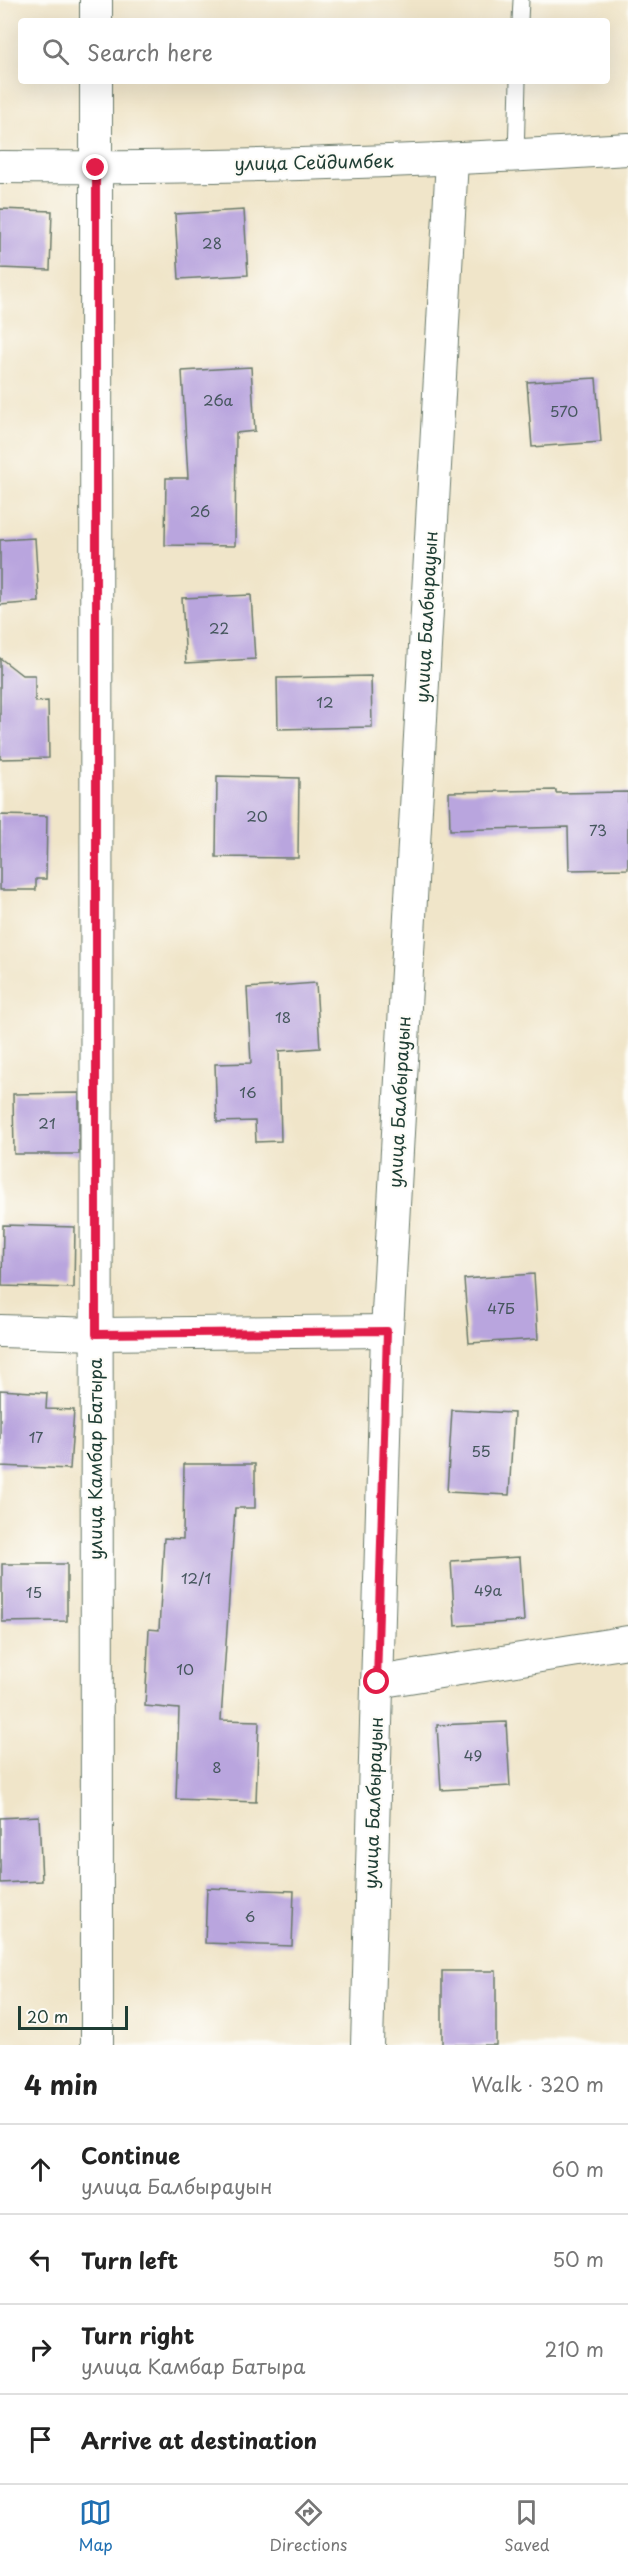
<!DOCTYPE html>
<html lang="en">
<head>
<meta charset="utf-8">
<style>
  body { margin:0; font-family:"Playpen Sans",sans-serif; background:#f2f2f2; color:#222 }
  .scale { position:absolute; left:18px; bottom:15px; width:110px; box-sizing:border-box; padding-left:6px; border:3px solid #1f3d34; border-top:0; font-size:16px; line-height:21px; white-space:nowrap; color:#1f3d34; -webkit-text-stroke:4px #fdfcf7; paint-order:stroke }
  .stop { position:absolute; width:18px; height:18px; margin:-14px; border:4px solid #e11d48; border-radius:50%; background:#fff }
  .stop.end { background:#e11d48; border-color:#fff; box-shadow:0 2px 6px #0008 }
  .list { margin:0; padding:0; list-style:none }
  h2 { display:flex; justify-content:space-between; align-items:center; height:78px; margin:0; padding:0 24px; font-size:26px }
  h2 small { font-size:20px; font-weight:400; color:#767676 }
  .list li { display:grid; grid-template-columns:39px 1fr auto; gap:18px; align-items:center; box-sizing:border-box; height:90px; padding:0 24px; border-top:2px solid #e0e0e0 }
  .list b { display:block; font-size:22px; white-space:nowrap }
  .list p { margin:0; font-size:20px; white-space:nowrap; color:#767676 }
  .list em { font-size:20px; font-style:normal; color:#767676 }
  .icon { flex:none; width:33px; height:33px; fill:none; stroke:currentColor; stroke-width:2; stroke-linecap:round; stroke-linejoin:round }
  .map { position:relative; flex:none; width:628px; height:2045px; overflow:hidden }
  .search { position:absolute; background:#fff; box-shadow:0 6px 24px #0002; left:18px; right:18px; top:18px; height:66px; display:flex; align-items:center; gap:15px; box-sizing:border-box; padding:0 21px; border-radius:6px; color:#767676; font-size:22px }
  .sheet { height:438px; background:#fff }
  nav { display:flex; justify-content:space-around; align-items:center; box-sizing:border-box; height:84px; border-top:2px solid #e0e0e0; background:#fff; font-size:16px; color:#767676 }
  nav a { display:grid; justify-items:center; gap:3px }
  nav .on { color:#1f6fb2 }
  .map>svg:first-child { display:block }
  .building { fill:#b9a5de }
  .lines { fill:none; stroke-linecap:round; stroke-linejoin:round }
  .lane-casing { stroke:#687868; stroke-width:17 }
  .street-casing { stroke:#687868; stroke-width:34 }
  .lane { stroke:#fff; stroke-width:15 }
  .street { stroke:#fff; stroke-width:32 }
  .route { stroke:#e11d48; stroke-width:8 }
  .labels { text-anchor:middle; stroke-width:4.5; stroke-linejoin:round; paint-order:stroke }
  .number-label { font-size:15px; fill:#46575e }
  .street-label { font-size:18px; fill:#1f3d34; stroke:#fdfcf7 }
</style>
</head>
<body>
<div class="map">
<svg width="628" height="2045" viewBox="0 0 628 2045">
  <rect width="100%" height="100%" fill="#fdfcf7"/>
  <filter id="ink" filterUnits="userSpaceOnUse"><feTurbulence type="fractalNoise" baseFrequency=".0167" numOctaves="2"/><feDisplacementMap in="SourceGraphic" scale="12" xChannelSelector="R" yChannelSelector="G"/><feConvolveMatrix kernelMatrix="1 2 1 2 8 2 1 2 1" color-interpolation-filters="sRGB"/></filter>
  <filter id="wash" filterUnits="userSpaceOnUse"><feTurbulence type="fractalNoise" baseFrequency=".008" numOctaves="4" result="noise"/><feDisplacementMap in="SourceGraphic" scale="24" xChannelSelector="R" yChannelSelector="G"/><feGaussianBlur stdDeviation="1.35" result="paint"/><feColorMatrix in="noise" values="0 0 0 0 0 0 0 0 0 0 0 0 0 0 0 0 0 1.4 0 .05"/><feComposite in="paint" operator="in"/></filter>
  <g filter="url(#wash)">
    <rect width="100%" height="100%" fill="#f0e5c9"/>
    <g id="blocks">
      <!-- building -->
      <g class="building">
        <path d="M0,209L52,211L50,270L0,268Z"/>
        <path d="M244,210L248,275L179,279L175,214Z"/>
        <path d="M251,367L255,431L236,433L235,546L165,545L166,478H188L182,371Z"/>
        <path d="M596,378L601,442L532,447L527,382Z"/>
        <path d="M35,538L39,602L0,605V540Z"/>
        <path d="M251,595L255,659L186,663L182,598Z"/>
        <path d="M0,658L22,675H35V702L48,701L49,758L0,759Z"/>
        <path d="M371,676L372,727L278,729L277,678Z"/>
        <path d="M217,776L299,778L298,858L216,857Z"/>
        <path d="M556,790V793L628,792V869L569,870L568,827L450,830L449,792Z"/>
        <path d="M0,815L47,816L46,879H36V890H0Z"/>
        <path d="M316,983L320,1048L279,1051L281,1141L256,1142L255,1121L217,1122L215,1064L251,1063L247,988Z"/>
        <path d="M79,1093V1154H14L13,1094Z"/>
        <path d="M3,1225L75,1227L74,1288L2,1286Z"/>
        <path d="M534,1274L538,1339L469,1343L464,1279Z"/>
        <path d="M0,1390L47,1393L46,1409L74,1410L70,1469L0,1466Z"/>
        <path d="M452,1410L514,1413L509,1495L447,1492Z"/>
        <path d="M184,1464H255V1508H235L221,1720L259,1721L256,1802L176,1799L179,1709L145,1706L149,1629L159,1630L164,1538L183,1539Z"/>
        <path d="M520,1557L524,1621L455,1626L451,1561Z"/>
        <path d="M2,1564H67V1621L2,1622Z"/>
        <path d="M506,1722L510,1786L441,1790L437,1725Z"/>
        <path d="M39,1816L42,1881L0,1883V1818Z"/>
        <path d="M207,1888L294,1891L292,1946L205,1943Z"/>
        <rect x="442" y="1971" width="54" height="74"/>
      </g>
    </g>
  </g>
  <g filter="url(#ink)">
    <use href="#blocks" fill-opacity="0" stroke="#687868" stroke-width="1.5"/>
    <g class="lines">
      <defs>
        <g id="lane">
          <path d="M520,21L521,0"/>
          <path d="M516,156L518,81"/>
        </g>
        <g id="street">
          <path d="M96,0V21"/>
          <path d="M96,81L97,2045"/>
          <path d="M0,167C209,169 419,162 628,149"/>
          <path d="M0,1331L96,1334L387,1331"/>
          <path d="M377,1682L628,1642"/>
          <path d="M367,2045L387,1331L452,160"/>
        </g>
      </defs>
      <!-- lane casing -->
      <use href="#lane" class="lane-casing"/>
      <!-- street casing -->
      <use href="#street" class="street-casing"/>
      <!-- lane -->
      <use href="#lane" class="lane"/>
      <!-- street -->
      <use href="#street" class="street"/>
    </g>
  </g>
  <g class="lines" filter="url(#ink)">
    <!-- route -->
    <path class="route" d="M96,168V1334L387,1331L377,1682"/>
  </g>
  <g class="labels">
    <!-- number labels -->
    <g class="number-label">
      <text x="212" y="249">28</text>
      <text x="218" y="406">26а</text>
      <text x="564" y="417">570</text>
      <text x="200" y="517">26</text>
      <text x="219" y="634">22</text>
      <text x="325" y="708">12</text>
      <text x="257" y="822">20</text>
      <text x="598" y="836">73</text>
      <text x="283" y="1023">18</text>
      <text x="248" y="1098">16</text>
      <text x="47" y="1129">21</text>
      <text x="501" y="1314">47Б</text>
      <text x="36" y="1443">17</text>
      <text x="481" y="1457">55</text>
      <text x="196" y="1584">12/1</text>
      <text x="488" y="1596">49а</text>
      <text x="34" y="1598">15</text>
      <text x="185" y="1675">10</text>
      <text x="473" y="1761">49</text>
      <text x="217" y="1773">8</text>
      <text x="250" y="1922">6</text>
    </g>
    <!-- street labels -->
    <g class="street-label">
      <text transform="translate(314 163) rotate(-1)" y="6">улица Сейдимбек</text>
      <text transform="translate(427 617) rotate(-87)" y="6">улица Балбырауын</text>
      <text transform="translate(400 1102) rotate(-87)" y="6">улица Балбырауын</text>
      <text transform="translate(96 1459) rotate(-90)" y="6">улица Камбар Батыра</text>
      <text transform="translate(374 1803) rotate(-88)" y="6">улица Балбырауын</text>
    </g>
  </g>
</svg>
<div class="scale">20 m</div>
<div class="stop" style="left:377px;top:1682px"></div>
<div class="stop end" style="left:96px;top:168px"></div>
<div class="search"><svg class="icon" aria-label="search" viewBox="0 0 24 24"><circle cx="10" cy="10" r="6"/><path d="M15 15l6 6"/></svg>Search here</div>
</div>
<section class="sheet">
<h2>4 min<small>Walk · 320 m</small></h2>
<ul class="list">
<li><svg class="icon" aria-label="ahead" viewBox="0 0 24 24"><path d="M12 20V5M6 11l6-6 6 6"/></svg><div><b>Continue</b><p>улица Балбырауын</p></div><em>60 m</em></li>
<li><svg class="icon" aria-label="left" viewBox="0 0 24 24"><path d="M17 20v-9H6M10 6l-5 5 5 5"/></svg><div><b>Turn left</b></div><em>50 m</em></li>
<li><svg class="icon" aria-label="right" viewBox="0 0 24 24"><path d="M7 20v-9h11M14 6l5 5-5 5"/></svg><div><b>Turn right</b><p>улица Камбар Батыра</p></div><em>210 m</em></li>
<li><svg class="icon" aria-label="arrive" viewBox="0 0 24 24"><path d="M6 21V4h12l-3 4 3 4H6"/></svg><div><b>Arrive at destination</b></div></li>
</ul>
</section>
<nav>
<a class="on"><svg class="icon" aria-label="map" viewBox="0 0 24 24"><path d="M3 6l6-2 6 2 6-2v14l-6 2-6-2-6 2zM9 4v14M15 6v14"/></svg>Map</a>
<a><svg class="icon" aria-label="directions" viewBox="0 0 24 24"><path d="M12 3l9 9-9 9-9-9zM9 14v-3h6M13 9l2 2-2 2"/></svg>Directions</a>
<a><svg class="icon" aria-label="saved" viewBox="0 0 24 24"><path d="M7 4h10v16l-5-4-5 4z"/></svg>Saved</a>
</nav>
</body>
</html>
